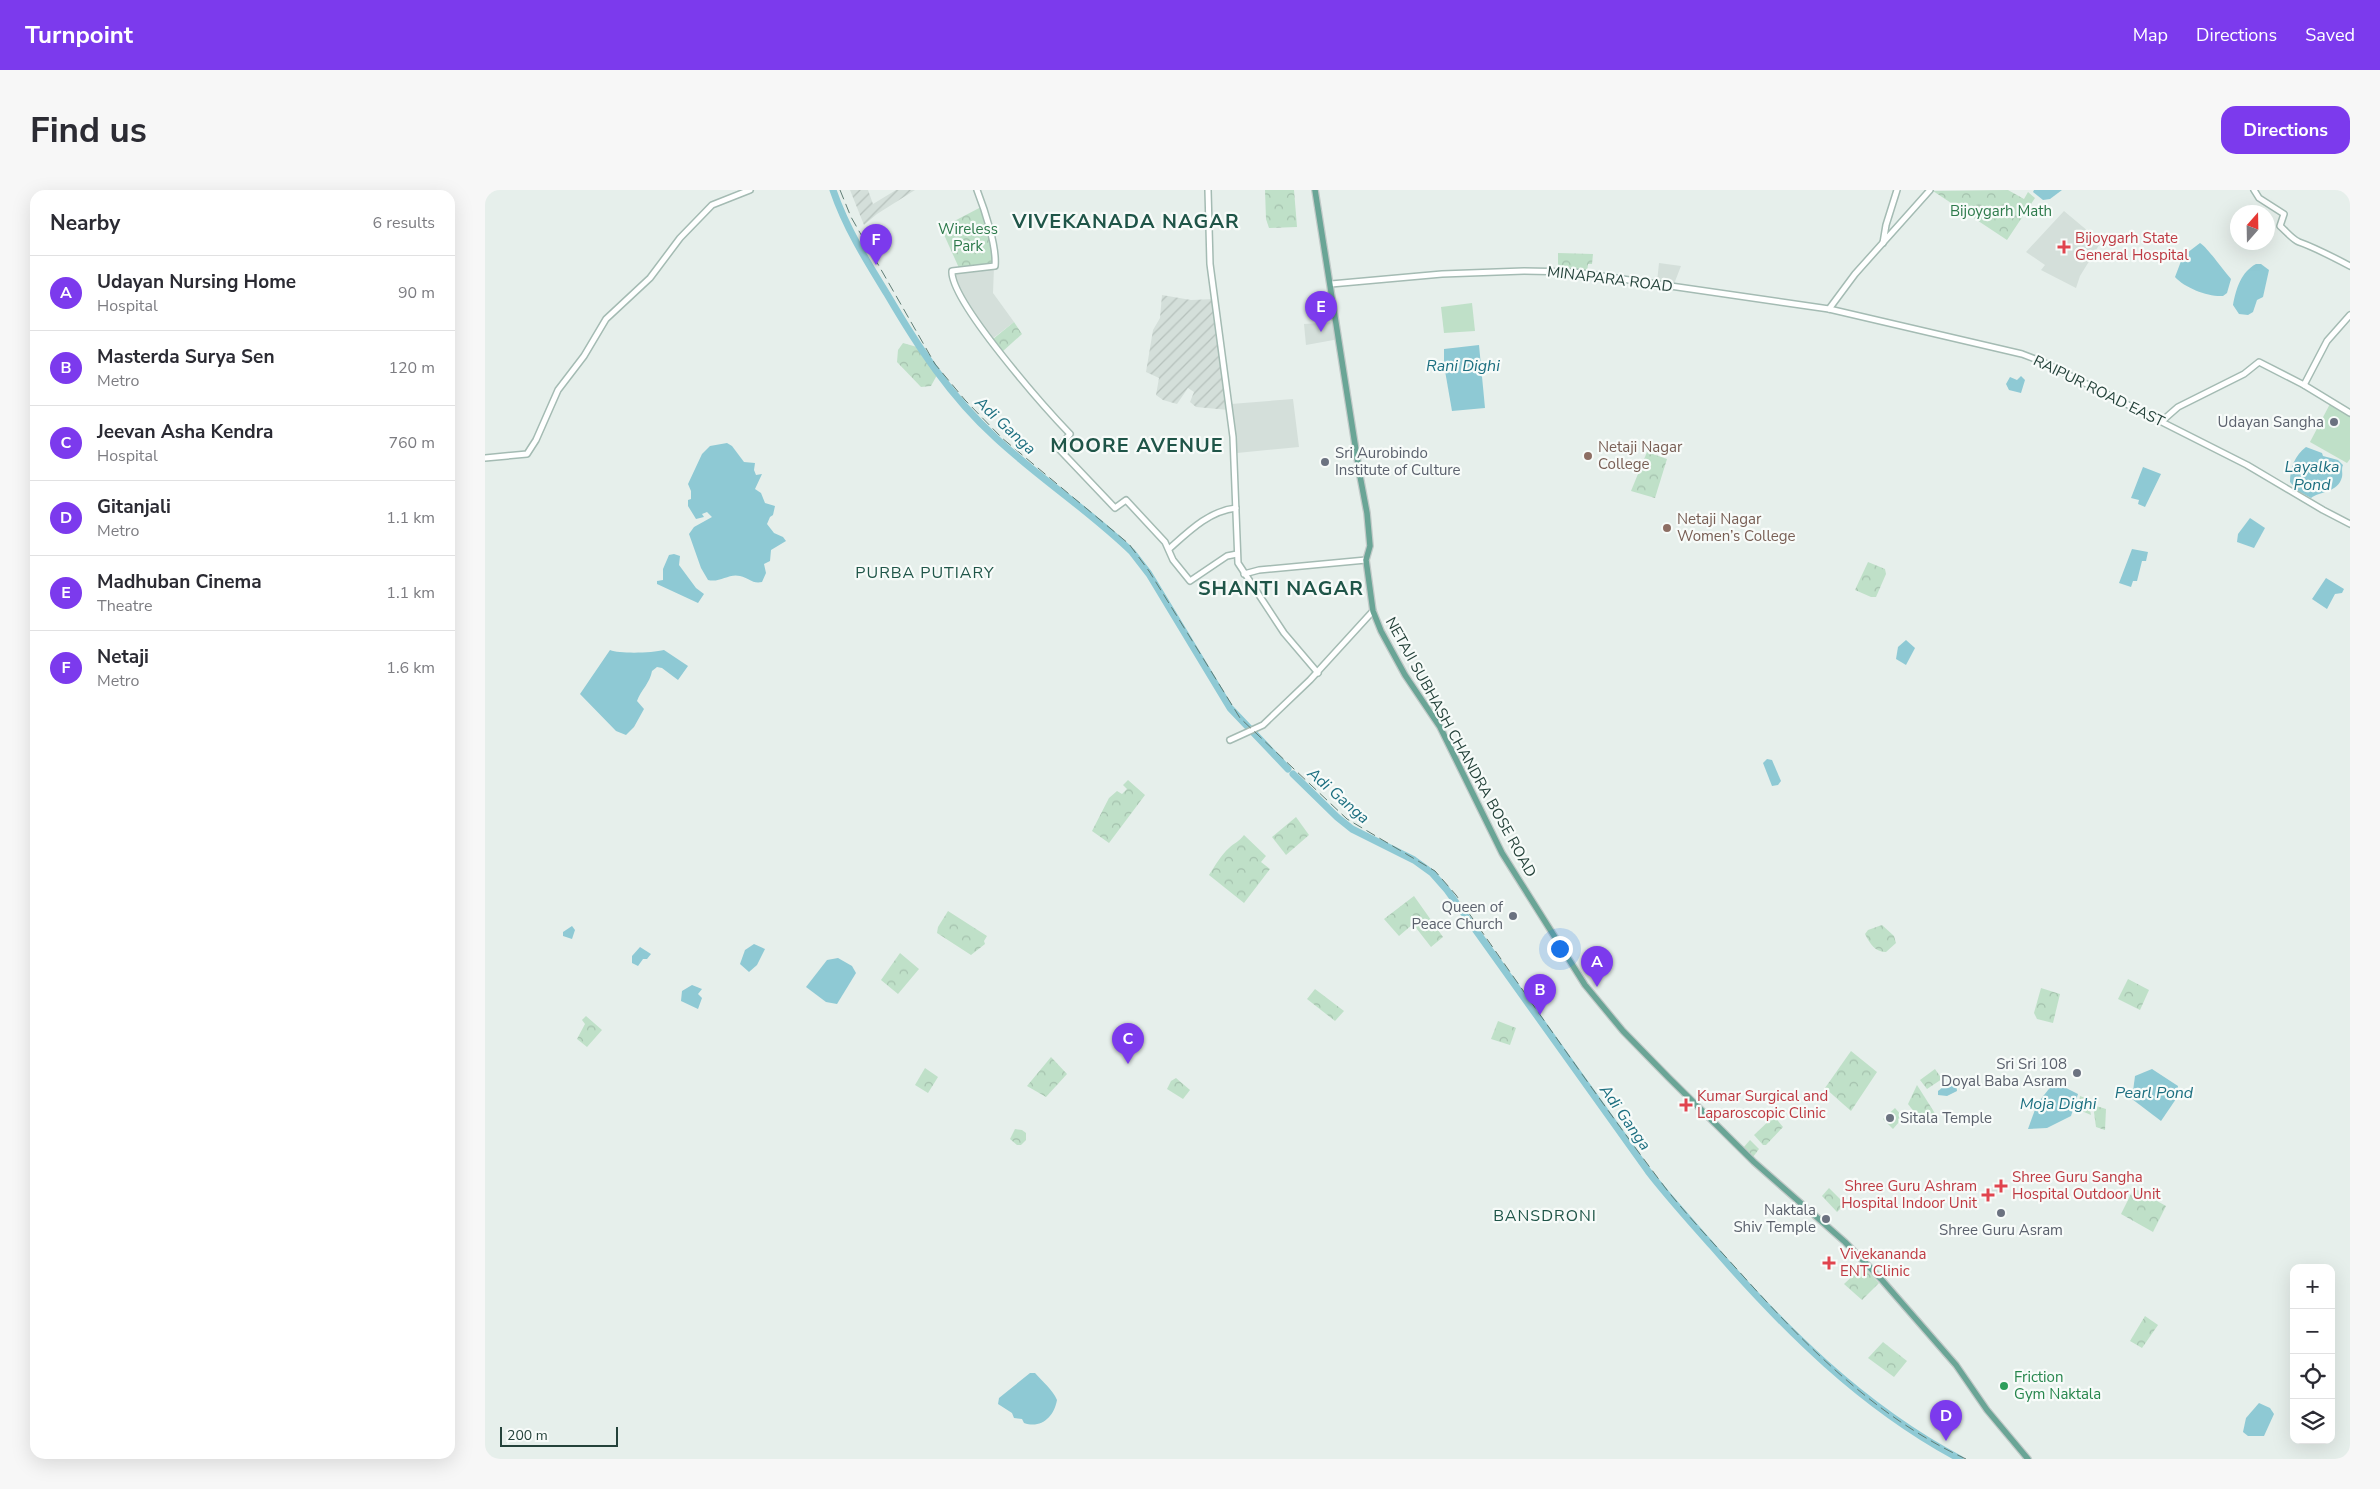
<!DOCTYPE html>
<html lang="en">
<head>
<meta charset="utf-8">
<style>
  body { margin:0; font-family:"Nunito Sans",sans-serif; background:#f7f7f7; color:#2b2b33 }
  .controls { position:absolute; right:15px; bottom:15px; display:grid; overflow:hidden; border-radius:10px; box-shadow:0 5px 20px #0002 }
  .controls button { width:45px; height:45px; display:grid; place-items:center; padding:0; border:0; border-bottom:1px solid #e1e1e2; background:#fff; color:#2b2b33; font:25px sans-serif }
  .compass { position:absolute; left:1745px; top:15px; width:45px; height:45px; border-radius:50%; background:#fff; box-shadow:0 5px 20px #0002; rotate:20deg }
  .scale { position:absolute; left:15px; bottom:12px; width:118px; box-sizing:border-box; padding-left:5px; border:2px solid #24423a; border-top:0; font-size:14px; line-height:18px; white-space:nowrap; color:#24423a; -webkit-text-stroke:4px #f7fbf9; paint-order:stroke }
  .you { position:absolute; left:1074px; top:758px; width:18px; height:18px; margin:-12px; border:4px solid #fff; border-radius:50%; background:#1a73e8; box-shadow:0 0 0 8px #1a73e833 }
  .badge { display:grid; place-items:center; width:32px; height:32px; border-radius:50%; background:#7c3aed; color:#fff; font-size:16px; font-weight:700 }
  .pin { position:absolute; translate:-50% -41px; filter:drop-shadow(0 1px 2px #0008) }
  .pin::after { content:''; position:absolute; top:26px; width:18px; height:15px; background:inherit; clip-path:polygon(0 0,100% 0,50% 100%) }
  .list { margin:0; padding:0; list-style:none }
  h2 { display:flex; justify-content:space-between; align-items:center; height:65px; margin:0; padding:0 20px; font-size:21px }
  h2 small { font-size:16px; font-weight:400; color:#7c7c81 }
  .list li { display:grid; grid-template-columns:32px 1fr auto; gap:15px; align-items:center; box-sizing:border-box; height:75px; padding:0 20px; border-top:1px solid #e1e1e2 }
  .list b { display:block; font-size:19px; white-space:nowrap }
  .list p { margin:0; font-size:16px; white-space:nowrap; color:#7c7c81 }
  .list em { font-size:16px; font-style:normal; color:#7c7c81 }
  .icon { flex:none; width:28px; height:28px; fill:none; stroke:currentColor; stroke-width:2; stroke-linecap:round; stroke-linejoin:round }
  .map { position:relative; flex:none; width:1865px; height:1269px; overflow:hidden; border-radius:15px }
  header { display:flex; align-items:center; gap:30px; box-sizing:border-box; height:70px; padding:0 25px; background:#7c3aed; color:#fff }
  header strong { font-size:24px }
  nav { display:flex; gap:28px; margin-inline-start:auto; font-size:18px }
  .intro { display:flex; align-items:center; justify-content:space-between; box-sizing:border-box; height:120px; padding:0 30px }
  h1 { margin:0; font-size:35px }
  .button { padding:12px 22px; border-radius:15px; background:#7c3aed; color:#fff; font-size:18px; font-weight:700 }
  main { display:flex; gap:30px; padding:0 30px }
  aside { flex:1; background:#fff; border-radius:15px; box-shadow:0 5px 20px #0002 }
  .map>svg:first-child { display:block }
  .built { fill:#d4dfda }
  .industrial { fill:url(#industrial-furrows) }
  .grass { fill:#bfe0c8 }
  .park { fill:url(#park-crowns) }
  .water { fill:#8ec9d4 }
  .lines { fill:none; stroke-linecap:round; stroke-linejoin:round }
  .river { stroke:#8ec9d4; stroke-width:7 }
  .secondary-casing { stroke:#a4bbb3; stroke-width:8 }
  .primary-casing { stroke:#c2cac8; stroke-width:8 }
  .secondary { stroke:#fff; stroke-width:5 }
  .primary { stroke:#6aa596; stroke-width:5.5 }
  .rail { stroke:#5f7d75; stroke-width:1; stroke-dasharray:10 5; stroke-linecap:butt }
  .health-dot { fill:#e0444e; stroke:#f7fbf9; stroke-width:2 }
  .worship-dot { fill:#6b7280; stroke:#f7fbf9; stroke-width:2 }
  .education-dot { fill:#8d6e63; stroke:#f7fbf9; stroke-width:2 }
  .leisure-dot { fill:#2e9e5b; stroke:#f7fbf9; stroke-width:2 }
  .labels { text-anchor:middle; stroke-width:4.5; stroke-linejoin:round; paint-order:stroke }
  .park-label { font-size:15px; fill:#2d7a4b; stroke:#f7fbf9 }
  .health-label { font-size:15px; fill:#be3a42; stroke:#f7fbf9; text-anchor:start }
  .street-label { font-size:15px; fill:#24423a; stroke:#f7fbf9 }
  .worship-label { font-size:15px; fill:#5b616d; stroke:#f7fbf9; text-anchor:end }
  .education-label { font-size:15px; fill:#785e54; stroke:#f7fbf9; text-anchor:start }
  .leisure-label { font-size:15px; fill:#27864d; stroke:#f7fbf9; text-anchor:start }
  .water-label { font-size:16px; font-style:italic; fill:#1c6f80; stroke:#f7fbf9 }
  .neighbourhood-label { font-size:16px; letter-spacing:1px; fill:#1f5548; stroke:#f7fbf9 }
  .district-label { font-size:20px; font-weight:bold; letter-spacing:1px; fill:#1f5548; stroke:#f7fbf9 }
</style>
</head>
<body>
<header>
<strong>Turnpoint</strong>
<nav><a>Map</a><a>Directions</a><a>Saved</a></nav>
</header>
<div class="intro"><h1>Find us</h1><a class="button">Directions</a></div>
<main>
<aside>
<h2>Nearby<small>6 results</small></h2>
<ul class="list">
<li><span class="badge">A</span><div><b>Udayan Nursing Home</b><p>Hospital</p></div><em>90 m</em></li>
<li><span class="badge">B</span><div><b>Masterda Surya Sen</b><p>Metro</p></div><em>120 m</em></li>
<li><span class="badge">C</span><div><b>Jeevan Asha Kendra</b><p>Hospital</p></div><em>760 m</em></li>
<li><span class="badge">D</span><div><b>Gitanjali</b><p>Metro</p></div><em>1.1 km</em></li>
<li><span class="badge">E</span><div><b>Madhuban Cinema</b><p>Theatre</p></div><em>1.1 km</em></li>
<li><span class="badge">F</span><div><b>Netaji</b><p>Metro</p></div><em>1.6 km</em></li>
</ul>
</aside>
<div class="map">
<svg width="1865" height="1269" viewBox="0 0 1865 1269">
  <defs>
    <pattern id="industrial-furrows" width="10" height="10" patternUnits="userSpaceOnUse" patternTransform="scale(1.25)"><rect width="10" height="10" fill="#d4dfda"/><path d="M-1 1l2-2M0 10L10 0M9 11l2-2" fill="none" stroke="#b6c1bc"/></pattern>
    <pattern id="park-crowns" width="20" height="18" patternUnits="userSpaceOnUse" patternTransform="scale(1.25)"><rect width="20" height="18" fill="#bfe0c8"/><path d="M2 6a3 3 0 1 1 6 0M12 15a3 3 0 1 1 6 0" fill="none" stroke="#a4c1ad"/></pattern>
  </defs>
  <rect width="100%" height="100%" fill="#e6efeb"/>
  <!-- built -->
  <g class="built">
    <path d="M1579,21L1616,52L1595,86L1591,98L1556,80L1560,75L1541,62Z"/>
    <path d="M1174,73L1196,76L1189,94L1172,92Z"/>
    <path d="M509,77L508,103L529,132L507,149L479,111L474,102L469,82Z"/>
    <path d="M851,132L854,149L821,155L819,134Z"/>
    <path d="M808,209L814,257L752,263L746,214Z"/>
    <path d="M1516,990L1521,997L1508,1006L1505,1003L1507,1007L1503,1009L1499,1004Z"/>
  </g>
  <!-- industrial -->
  <g class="industrial">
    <path d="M365,0H383L388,14L411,0H430L392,24L379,35Z"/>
    <path d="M677,105L706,110L730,109L744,220L711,217L705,212L709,202L703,198L692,214L678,210L671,205L674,188L661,182L668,140L675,128Z"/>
  </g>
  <!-- grass -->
  <g class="grass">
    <path d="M987,113L990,141L959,143L956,117Z"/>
    <path d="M1846,212L1865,224V269L1862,273L1825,252Z"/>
  </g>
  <!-- park -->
  <g class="park">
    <path d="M780,0H809L812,37L784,38L781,29Z"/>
    <path d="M1523,0L1539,9L1543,2L1550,8L1522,50L1448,1Z"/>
    <path d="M498,16L509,65V74L474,78L456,38Z"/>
    <path d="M1073,63L1108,64L1107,74H1103L1102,82L1073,78Z"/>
    <path d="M529,132L537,144L517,162L508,149Z"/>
    <path d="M418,153L432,157L452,185L446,196L436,197L412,172L413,160Z"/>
    <path d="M1162,262L1182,269L1170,308L1146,301Z"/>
    <path d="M1383,372L1400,379L1401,384L1391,407H1386L1370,400Z"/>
    <path d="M643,590L660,605L624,653L607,641L624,608L632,601L637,604L642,599L638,595Z"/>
    <path d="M811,627L824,645L801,665L787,647Z"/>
    <path d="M759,645L781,666L776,672L785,679L759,713L724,685C730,676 736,665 744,658C749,653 754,652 759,645Z"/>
    <path d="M929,706L958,747L946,757L928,734L914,746L899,729Z"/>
    <path d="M463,721L502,746L499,751L500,754L486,765L452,743L453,737Z"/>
    <path d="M1397,735L1409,746L1411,753L1401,762C1390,762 1385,754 1380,744L1383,740Z"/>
    <path d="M415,763L434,779L413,804L396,790Z"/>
    <path d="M1643,789L1664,800L1655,820L1633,809Z"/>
    <path d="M1556,798L1575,804L1568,833L1552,829L1549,823Z"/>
    <path d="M830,799L859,821L850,831L822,809Z"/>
    <path d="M101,826L117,840L102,857L92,849L100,834L97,830Z"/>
    <path d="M1013,831L1031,838L1025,855L1006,849Z"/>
    <path d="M1366,861L1392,882L1366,921L1340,898Z"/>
    <path d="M566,867L582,884L561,907L542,896Z"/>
    <path d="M440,878L453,887L443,903L430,895Z"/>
    <path d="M1450,879L1457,889L1442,899L1435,890Z"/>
    <path d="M691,888L705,900L698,909L682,899L686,891Z"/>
    <path d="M1432,895L1451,925L1437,932L1423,914Z"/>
    <path d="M1595,906L1603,909L1606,925L1592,919Z"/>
    <path d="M1608,915L1621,919L1620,940L1611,937Z"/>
    <path d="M1410,918L1417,926L1413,929L1414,932L1408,939L1398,929Z"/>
    <path d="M1289,926L1298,937L1281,955H1278L1269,945Z"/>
    <path d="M530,939L537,940L541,943V950L536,955H532L525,949Z"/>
    <path d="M1265,950L1274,959L1268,967L1258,958Z"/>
    <path d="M1344,998L1360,1014L1352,1022L1337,1006Z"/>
    <path d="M1649,998L1681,1016L1668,1042L1636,1024Z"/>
    <path d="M1378,1076L1394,1093L1377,1110L1359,1094Z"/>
    <path d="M1660,1126L1673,1135L1657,1158L1645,1151Z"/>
    <path d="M1398,1152L1422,1171L1409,1187L1383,1168Z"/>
  </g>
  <!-- water -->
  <g class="water">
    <path d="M1549,0H1577L1565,9L1558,10L1548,2Z"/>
    <path d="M1715,53C1721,56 1739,81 1746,89L1742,103L1738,106C1723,107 1700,98 1690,87L1698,66Z"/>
    <path d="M1771,74H1776L1784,80L1778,107L1772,110L1768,122L1763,125L1754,124L1748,115C1751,99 1756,82 1771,74Z"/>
    <path d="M994,155L1000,218L967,221L959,175V159Z"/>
    <path d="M1536,186L1540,190L1536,203L1524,200L1521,194L1525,187L1532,190Z"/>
    <path d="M242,253L247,256L259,272L270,273L269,280L271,285L277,284L270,299L276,303L280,313L290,316L288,325L285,327L282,334L289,343L298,347L301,351L286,360L285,371L279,374L281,383L277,392C267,394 264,388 255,386C244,383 235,393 223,390L216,378L204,344L209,337L227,327L222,322L217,324L219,327L211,329L203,316V310L206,309V301L203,294L217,264L225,256Z"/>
    <path d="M1821,257L1837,263L1838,266L1853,270L1858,275C1856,279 1858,283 1857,287C1853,303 1835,301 1826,308L1813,301L1805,292C1805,278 1810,265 1821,257Z"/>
    <path d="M1658,277L1676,284L1660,317L1653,314L1654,310L1646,308Z"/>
    <path d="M1765,328L1780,338L1769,358L1752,352L1753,344Z"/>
    <path d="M1647,359L1663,362L1661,371H1657L1652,391H1648L1646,397L1634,393Z"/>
    <path d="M189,364L195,366L194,375L211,398L219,404L213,413L172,394V391L178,390V379L184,365Z"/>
    <path d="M1841,388L1859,399L1857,403L1850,404L1842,419L1827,409Z"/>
    <path d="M1421,450L1430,458L1421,475L1411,469L1413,457Z"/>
    <path d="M125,460C135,464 167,463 179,460L203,476L193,490L177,478L172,477L167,481C165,493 156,500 152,511L159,519L149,537L141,545L131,541L95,504Z"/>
    <path d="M1282,569L1287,570L1296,591L1293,595L1287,596L1278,573Z"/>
    <path d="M87,736L90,740L87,749L78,746V742Z"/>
    <path d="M269,754L280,759L272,775L264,782L255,774L260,760Z"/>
    <path d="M155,757L166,764L162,769H158L153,776L147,773V766Z"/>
    <path d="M353,768L367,776L371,783L352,814L341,812L321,797L342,770Z"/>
    <path d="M207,795L217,799L213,804L217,808L213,819L196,811L197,801Z"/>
    <path d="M1667,879L1693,896L1691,909L1676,931L1647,909L1650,886Z"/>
    <path d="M1466,891L1471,893L1472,901L1462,906L1453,905V901Z"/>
    <path d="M1573,894L1593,904L1586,926L1562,938L1543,939L1552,914L1567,895Z"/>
    <path d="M545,1183H550C557,1191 568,1200 572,1210C569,1227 556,1239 539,1233L537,1229L529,1228L527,1223L513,1214L514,1208Z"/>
    <path d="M1774,1213L1785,1218L1789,1224L1779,1246H1763L1758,1242L1761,1228Z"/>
  </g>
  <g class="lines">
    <!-- river -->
    <g class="river">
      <path d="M348,0C361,38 381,70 402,104C433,157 465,206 511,248C554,288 605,321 647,362L664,384L745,518L803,579"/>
      <path d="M808,584L852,627L867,639L929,670L947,683L962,700L1163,981C1183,1007 1205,1031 1227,1056C1299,1139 1377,1217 1475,1269"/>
    </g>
    <defs>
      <g id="secondary">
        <path d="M492,0C499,18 512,56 510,76L467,81C465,111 561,219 585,244L573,258L630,318L641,310L680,352L688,370L705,391L742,366L752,364"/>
        <path d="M723,0L725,74L748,247L753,373L799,443L833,483"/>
        <path d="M1769,0L1774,8L1799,24L1795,36C1801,41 1807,49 1814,52C1831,58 1848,67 1865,76"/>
        <path d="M1398,53L1401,35L1412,0"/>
        <path d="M846,94L957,84L1039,81L1089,82L1344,119L1537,164L1558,172L1762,275L1838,320L1865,334"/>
        <path d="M1344,119L1370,84L1445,0"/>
        <path d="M1819,195L1842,151L1865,125"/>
        <path d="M1677,231L1693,217L1759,184L1774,172L1819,195L1865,223"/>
        <path d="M0,268L42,264L51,250L73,200L99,166L121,129L165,88L195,48L227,15L265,0"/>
        <path d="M684,359C704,341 724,321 751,318"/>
        <path d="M759,384L774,380L881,370"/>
        <path d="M745,550L778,535L825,490L888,421"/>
      </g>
      <path id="primary" d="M830,0L875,286L882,323L885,356L881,370L888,421L896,441L920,485L955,537L1017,663L1100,795L1138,841L1184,888L1269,972L1360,1052L1396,1089L1471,1175L1502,1220L1543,1269"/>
    </defs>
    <!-- secondary casing -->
    <use href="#secondary" class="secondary-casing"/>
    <!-- primary casing -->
    <use href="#primary" class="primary-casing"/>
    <!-- secondary -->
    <use href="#secondary" class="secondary"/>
    <!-- primary -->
    <use href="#primary" class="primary"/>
    <!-- rail -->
    <path class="rail" d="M355,0L366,27L450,174L480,210L517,248L644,354L664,381L755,528L862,629L950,681L971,705C1041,804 1109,904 1182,1000C1206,1030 1233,1058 1259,1087C1324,1159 1392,1228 1481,1269"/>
  </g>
  <!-- markers -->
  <g class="health-dot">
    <path d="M1576.5 49.5h5v5h5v5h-5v5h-5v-5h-5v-5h5z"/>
    <path d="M1198.5 907.5h5v5h5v5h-5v5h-5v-5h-5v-5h5z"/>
    <path d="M1513.5 988.5h5v5h5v5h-5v5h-5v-5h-5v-5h5z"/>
    <path d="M1500.5 997.5h5v5h5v5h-5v5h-5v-5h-5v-5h5z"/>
    <path d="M1341.5 1065.5h5v5h5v5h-5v5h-5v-5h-5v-5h5z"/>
  </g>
  <g class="worship-dot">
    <circle cx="1849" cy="232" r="5"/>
    <circle cx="840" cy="272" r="5"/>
    <circle cx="1028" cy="726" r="5"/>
    <circle cx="1592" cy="883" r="5"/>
    <circle cx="1405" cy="928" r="5"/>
    <circle cx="1516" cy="1023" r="5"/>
    <circle cx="1341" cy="1029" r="5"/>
  </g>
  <g class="education-dot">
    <circle cx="1103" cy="266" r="5"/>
    <circle cx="1182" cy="338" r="5"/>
  </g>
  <circle class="leisure-dot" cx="1519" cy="1196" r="5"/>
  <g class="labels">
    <!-- park labels -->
    <g class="park-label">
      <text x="1516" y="26">Bijoygarh Math</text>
      <text x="483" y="44">Wireless<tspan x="483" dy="17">Park</tspan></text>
    </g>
    <!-- health labels -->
    <g class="health-label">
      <text x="1590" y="53">Bijoygarh State<tspan x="1590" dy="17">General Hospital</tspan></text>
      <text x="1212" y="911">Kumar Surgical and<tspan x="1212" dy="17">Laparoscopic Clinic</tspan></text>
      <text x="1527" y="992">Shree Guru Sangha<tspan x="1527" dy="17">Hospital Outdoor Unit</tspan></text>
      <text x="1492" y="1001" text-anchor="end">Shree Guru Ashram<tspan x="1492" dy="17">Hospital Indoor Unit</tspan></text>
      <text x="1355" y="1069">Vivekananda<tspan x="1355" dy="17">ENT Clinic</tspan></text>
    </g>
    <!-- street labels -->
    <g class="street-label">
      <text transform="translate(1125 89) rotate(7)" y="5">MINAPARA ROAD</text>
      <text transform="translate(1614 201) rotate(26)" y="5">RAIPUR ROAD EAST</text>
      <text transform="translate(976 557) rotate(61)" y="5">NETAJI SUBHASH CHANDRA BOSE ROAD</text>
    </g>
    <!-- worship labels -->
    <g class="worship-label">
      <text x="1839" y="237">Udayan Sangha</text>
      <text x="850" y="268" text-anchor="start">Sri Aurobindo<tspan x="850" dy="17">Institute of Culture</tspan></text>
      <text x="1018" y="722">Queen of<tspan x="1018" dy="17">Peace Church</tspan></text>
      <text x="1582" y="879">Sri Sri 108<tspan x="1582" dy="17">Doyal Baba Asram</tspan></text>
      <text x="1415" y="933" text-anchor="start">Sitala Temple</text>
      <text x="1331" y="1025">Naktala<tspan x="1331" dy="17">Shiv Temple</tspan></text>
      <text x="1516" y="1045" text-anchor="middle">Shree Guru Asram</text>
    </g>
    <!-- education labels -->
    <g class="education-label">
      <text x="1113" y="262">Netaji Nagar<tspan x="1113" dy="17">College</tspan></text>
      <text x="1192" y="334">Netaji Nagar<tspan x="1192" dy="17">Women’s College</tspan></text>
    </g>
    <!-- leisure labels -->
    <g class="leisure-label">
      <text x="1529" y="1192">Friction<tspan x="1529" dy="17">Gym Naktala</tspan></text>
    </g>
    <!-- water labels -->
    <g class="water-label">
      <text x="978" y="181">Rani Dighi</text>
      <text transform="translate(521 235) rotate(43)" y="6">Adi Ganga</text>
      <text x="1827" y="282">Layalka<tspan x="1827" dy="18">Pond</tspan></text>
      <text transform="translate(854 605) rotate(41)" y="6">Adi Ganga</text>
      <text x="1669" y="908">Pearl Pond</text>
      <text x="1573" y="919">Moja Dighi</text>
      <text transform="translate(1141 927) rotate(55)" y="6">Adi Ganga</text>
    </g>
    <!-- neighbourhood labels -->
    <g class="neighbourhood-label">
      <text x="440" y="388">PURBA PUTIARY</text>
      <text x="1060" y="1031">BANSDRONI</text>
    </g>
    <!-- district labels -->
    <g class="district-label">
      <text x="641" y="38">VIVEKANADA NAGAR</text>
      <text x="652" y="262">MOORE AVENUE</text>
      <text x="796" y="405">SHANTI NAGAR</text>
    </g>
  </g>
</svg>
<div class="controls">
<button>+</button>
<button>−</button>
<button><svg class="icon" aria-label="locate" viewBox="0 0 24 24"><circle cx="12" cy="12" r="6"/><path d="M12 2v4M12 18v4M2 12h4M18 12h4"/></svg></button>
<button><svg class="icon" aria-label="layers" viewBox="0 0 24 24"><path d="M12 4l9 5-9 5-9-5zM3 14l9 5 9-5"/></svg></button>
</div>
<svg class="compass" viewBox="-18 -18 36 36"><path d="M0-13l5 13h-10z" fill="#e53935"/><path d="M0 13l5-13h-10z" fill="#7c7c81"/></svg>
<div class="scale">200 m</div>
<div class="you"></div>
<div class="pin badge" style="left:1112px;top:797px">A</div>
<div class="pin badge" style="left:1055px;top:825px">B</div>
<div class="pin badge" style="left:643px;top:874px">C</div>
<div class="pin badge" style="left:1461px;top:1251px">D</div>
<div class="pin badge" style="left:836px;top:142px">E</div>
<div class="pin badge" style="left:391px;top:75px">F</div>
</div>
</main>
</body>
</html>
